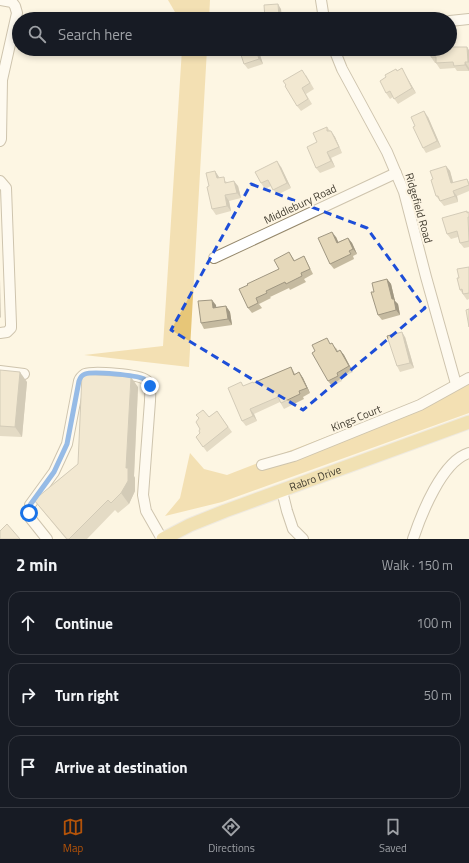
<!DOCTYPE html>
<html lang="en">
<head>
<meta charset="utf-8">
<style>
  body { margin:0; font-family:"Titillium Web",sans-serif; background:#20242c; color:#f1f3f6 }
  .stop { position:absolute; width:12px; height:12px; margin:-9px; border:3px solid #1a73e8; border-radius:50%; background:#fff }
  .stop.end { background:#1a73e8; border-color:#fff; box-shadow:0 1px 4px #0008 }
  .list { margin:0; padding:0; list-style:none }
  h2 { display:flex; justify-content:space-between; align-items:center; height:52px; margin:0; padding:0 16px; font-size:17px }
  h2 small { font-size:13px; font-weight:400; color:#9ea1a6 }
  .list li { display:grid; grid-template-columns:26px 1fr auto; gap:12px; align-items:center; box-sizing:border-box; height:64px; margin:0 8px 8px; padding:0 8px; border:1px solid #363941; border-radius:12px }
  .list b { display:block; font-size:15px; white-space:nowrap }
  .list em { font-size:13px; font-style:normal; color:#9ea1a6 }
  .icon { flex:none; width:22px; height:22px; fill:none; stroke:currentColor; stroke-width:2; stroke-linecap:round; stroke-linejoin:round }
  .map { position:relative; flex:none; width:469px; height:539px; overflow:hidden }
  .search { position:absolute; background:#171b24; box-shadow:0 2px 6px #0003; left:12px; right:12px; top:12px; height:44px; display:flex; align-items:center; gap:10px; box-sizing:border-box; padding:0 14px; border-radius:22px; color:#9ea1a6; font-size:15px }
  .sheet { height:268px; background:#171b24 }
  nav { display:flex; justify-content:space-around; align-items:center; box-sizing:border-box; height:56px; border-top:1px solid #363941; background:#171b24; font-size:11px; color:#9ea1a6 }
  nav a { display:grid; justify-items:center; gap:2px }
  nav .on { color:#b45309 }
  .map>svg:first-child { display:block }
  .green { fill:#e7c678 }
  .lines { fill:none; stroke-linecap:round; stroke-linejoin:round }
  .minor-casing { stroke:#95886c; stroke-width:12 }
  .major-casing { stroke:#dddcda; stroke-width:15 }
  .minor { stroke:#fff; stroke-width:10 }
  .major { stroke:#e3c779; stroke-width:13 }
  .wall { fill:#c5baa0 }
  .shaded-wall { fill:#a09782 }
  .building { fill:#e5d8ba; stroke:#a09782 }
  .route { stroke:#1a73e8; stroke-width:5 }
  .marked { fill:none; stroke:#1d4ed8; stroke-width:3; stroke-dasharray:8 5; stroke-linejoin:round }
  .labels { text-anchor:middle; stroke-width:4; stroke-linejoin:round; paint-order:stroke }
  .street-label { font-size:11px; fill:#423d30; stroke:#fdf5e3 }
</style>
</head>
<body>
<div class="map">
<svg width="469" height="539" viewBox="0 0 469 539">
  <rect width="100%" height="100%" fill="#fdf5e3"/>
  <!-- green -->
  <g class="green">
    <path d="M168,0H210L209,19H179Z"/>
    <path d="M182,49H207L189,367L84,355L163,346Z"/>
    <path d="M469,382V413L222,502L165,516L180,498L190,453L204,469L227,475Z"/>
  </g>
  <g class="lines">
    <defs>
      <g id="minor">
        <path d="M0,0L12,2L15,6L17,13L2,80L1,139L0,141"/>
        <path d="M321,0L324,19"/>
        <path d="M450,21L469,19"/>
        <path d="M334,49L342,69L387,152L404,192L426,277L456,384"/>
        <path d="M0,181L6,188L11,324V328L7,332L0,333"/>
        <path d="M214,258L396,173"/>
        <path d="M0,371L24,374"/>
        <path d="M262,465L294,456L420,405L469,378"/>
        <path d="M282,491L287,511L293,529L303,539"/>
        <path d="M47,539L31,519L29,513L30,505L54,472L67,444L79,381C80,378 82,376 85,374C93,371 139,374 146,380C152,384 150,394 150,401L143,495L146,511L162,539"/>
        <path d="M413,539C421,515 442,461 469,453"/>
      </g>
      <g id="major">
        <path id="s1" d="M163,539L190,525L225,511L469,422"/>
      </g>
    </defs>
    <!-- minor casing -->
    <use href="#minor" class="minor-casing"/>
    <!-- major casing -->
    <use href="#major" class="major-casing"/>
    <!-- minor -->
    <use href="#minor" class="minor"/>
    <!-- major -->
    <use href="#major" class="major"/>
  </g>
  <!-- wall -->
  <g class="wall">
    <path d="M469,50V71H457L455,68L440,69L436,63H435L431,57Z"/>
    <path d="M260,55L263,64L248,69L244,64Z"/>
    <path d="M402,68L405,74L416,93L398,104L393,97L390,99L386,93L397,71Z"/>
    <path d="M306,75L314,89L306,94L312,104L301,111L297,106Z"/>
    <path d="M428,117L441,147L426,153L423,148L415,126Z"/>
    <path d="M327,127L335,137L342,153L331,158L335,167L320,173L316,168L317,142Z"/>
    <path d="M446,166L450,171L453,183L467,179L469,182V191L457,196L458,202L444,206L436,196L433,179Z"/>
    <path d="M281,167L291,188L277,195L271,186L265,189L261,183Z"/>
    <path d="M215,171L219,178L227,182L238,186L241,198L229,201L231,211L216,215L212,209L209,186Z"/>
    <path d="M467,211L468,213L469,212V247L464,248L460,243L458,237L451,239L447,234Z"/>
    <path d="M336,237L338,242L348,238L352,243L357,254L353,256L354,259L334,269L330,264Z"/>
    <path d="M289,252L295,261L304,256L313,274L304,279L306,282L290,290L289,288L270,297L271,298L259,304L262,308L252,313L248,308V285L279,269Z"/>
    <path d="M469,267V299L467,300L460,290L459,278Z"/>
    <path d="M387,279L391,284L395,301L398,304L400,315L382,320L378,315L374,292Z"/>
    <path d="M216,305V307L226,306L230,312L232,325L204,329L201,323Z"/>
    <path d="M405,337L414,368L400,372L397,366Z"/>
    <path d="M331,344L336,348L338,351L340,350L344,355L353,372L340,378L342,381L332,386L328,381Z"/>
    <path d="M291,367L295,374L299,372L303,378L310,393L303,397L304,399L284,409L280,402L254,414L257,421L246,426L242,421L241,382L243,386L254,383Z"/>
    <path d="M0,370L27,382L22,437L0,436Z"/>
    <path d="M138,387L134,476L135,478V491L129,504L118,513L115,510L87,539H66L42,510L34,500L78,464Z"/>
    <path d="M217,411L232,432L207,452L196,437L200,433V429L209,417Z"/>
  </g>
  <!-- shaded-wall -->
  <g class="shaded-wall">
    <path d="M278,4L281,9L282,19L279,17Z"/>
    <path d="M467,47L469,50V63L468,62Z"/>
    <path d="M256,50L260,55L263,64L259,59Z"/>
    <path d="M465,62L469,68V71L465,65Z"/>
    <path d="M402,68L405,74L416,93L412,88Z"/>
    <path d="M424,111L428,117L441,147L437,141Z"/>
    <path d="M331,131L335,137L342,153Z"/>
    <path d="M327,152L331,158L335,167L331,161Z"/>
    <path d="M277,161L281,167L291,188L287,183Z"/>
    <path d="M446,166L450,171L455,189L451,183Z"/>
    <path d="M215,171L219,177L221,184L217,178Z"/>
    <path d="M234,181L238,186L241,198L237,193Z"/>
    <path d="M453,191L457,196L458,202L455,196Z"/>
    <path d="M225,195L229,201L231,211L227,206Z"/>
    <path d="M332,232L336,237L341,248L337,243Z"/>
    <path d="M348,238L352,243L357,254L353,249Z"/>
    <path d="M0,279L1,318L0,317Z"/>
    <path d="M387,279L391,284L395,301L398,304L400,315L396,310L392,299Z"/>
    <path d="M212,300L216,305L217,313L213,308Z"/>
    <path d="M226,306L230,312L232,325L228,319Z"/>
    <path d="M402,332L405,337L414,368L410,363Z"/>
    <path d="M340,350L344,355L353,372L349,366Z"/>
    <path d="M20,372L27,382L22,437L15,427Z"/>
    <path d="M299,372L303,378L310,393L307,388Z"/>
    <path d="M131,377L138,387L134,476L135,478V491L129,504L121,493L126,468Z"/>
    <path d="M250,409L254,414L257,421L253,416Z"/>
  </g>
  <!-- building -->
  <g class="building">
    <path d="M278,4L279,17L288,16V19H255L265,18L264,5Z"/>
    <path d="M450,47H467L468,62H465V65L454,66L453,62L436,63V57H431V49H450Z"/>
    <path d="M256,50L259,59L244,64L241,55Z"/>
    <path d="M402,68L412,88L394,99L390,91L386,93L380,81L386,77L385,75L396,69L397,71Z"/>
    <path d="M302,70L310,83L302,88L308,99L297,106L285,86L286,85L283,81Z"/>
    <path d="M424,111L437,141L423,148L413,127L415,126L411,117Z"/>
    <path d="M327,127V131H331L339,147L327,152L331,161L316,168L307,147L317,142L313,133Z"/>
    <path d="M277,161L287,183L273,190L268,180L261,183L255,172Z"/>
    <path d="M446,166L451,183L467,179L469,185L453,191L455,196L440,201L438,196H436L431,180L433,179L430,171Z"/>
    <path d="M215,171L217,178L224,177L225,183L234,181L237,193L225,195L227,206L212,209L207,187L209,186L206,173Z"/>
    <path d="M467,211V213L469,212V217H468L469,241L460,243L457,231L447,234L442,218Z"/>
    <path d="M332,232L337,243L348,238L353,249L349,251L351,254L330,264L318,238Z"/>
    <path d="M289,252L294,261L304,256L310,269L301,273L302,276L286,284L285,282L266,291L267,293L256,298L258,303L248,308L239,289L248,285L247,284L279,269L274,260Z"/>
    <path d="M469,267V293L463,294L462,289L460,290L457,278H459L457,269Z"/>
    <path d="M387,279L392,299H394L396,310L378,315L371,292H374L372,283Z"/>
    <path d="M212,300L213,308L226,306L228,319L201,323L198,301Z"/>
    <path d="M469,309V327L466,310Z"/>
    <path d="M402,332L410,363L397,366L387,336Z"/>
    <path d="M327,338L330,344L332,343L337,352L340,350L349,366L337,373L338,376L328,381L312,353L315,351L312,345Z"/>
    <path d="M291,367L294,375L299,372L307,388L299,391L300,394L281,403L278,397L250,409L253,416L242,421L228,388L241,382L243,386L253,382V383Z"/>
    <path d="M0,370L20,372L15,427L0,426Z"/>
    <path d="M82,374L131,377L126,468H128V481L121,493L111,503L108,500L69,539H67L34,500L78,464Z"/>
    <path d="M203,410L209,417L217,411L228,427L203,447L196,437L200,433L199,431L200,429L196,422L199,418L196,415Z"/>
    <path d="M7,524L20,539H0V531Z"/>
  </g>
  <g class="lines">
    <!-- route -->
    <path class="route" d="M29,513L30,505L54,472L67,444L79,381C80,378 82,375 85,374C93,371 136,375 144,379C147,381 148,383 150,386"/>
  </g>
  <!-- marked area -->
  <path d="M0 0H469V539H0ZM251,184L367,228L425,308L303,410L171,330Z" fill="#fdf5e3" fill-opacity=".55" fill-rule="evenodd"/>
  <path class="marked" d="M251,184L367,228L425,308L303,410L171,330Z"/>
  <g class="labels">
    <!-- street labels -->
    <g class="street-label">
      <text transform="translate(300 204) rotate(-25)" y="4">Middlebury Road</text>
      <text transform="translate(419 208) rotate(74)" y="4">Ridgefield Road</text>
      <text transform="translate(356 418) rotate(-22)" y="4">Kings Court</text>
      <text dy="4" stroke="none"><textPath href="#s1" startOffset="164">Rabro Drive</textPath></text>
    </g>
  </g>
</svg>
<div class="stop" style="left:29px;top:513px"></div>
<div class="stop end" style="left:150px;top:386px"></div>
<div class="search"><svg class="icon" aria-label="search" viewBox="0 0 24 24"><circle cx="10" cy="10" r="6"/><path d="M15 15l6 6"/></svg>Search here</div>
</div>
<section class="sheet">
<h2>2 min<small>Walk · 150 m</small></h2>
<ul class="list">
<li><svg class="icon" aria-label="ahead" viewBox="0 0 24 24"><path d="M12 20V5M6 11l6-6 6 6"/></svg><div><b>Continue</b></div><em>100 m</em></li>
<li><svg class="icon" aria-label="right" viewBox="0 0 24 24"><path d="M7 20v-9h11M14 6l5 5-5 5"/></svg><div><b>Turn right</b></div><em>50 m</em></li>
<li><svg class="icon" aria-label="arrive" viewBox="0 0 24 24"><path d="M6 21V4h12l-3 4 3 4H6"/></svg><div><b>Arrive at destination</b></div></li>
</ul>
</section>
<nav>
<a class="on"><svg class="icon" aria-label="map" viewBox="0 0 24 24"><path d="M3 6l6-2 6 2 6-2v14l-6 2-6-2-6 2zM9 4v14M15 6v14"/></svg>Map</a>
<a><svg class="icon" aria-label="directions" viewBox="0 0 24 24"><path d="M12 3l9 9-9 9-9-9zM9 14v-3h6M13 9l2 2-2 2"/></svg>Directions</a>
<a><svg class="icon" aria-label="saved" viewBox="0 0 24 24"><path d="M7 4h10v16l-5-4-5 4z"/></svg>Saved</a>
</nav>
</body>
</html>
